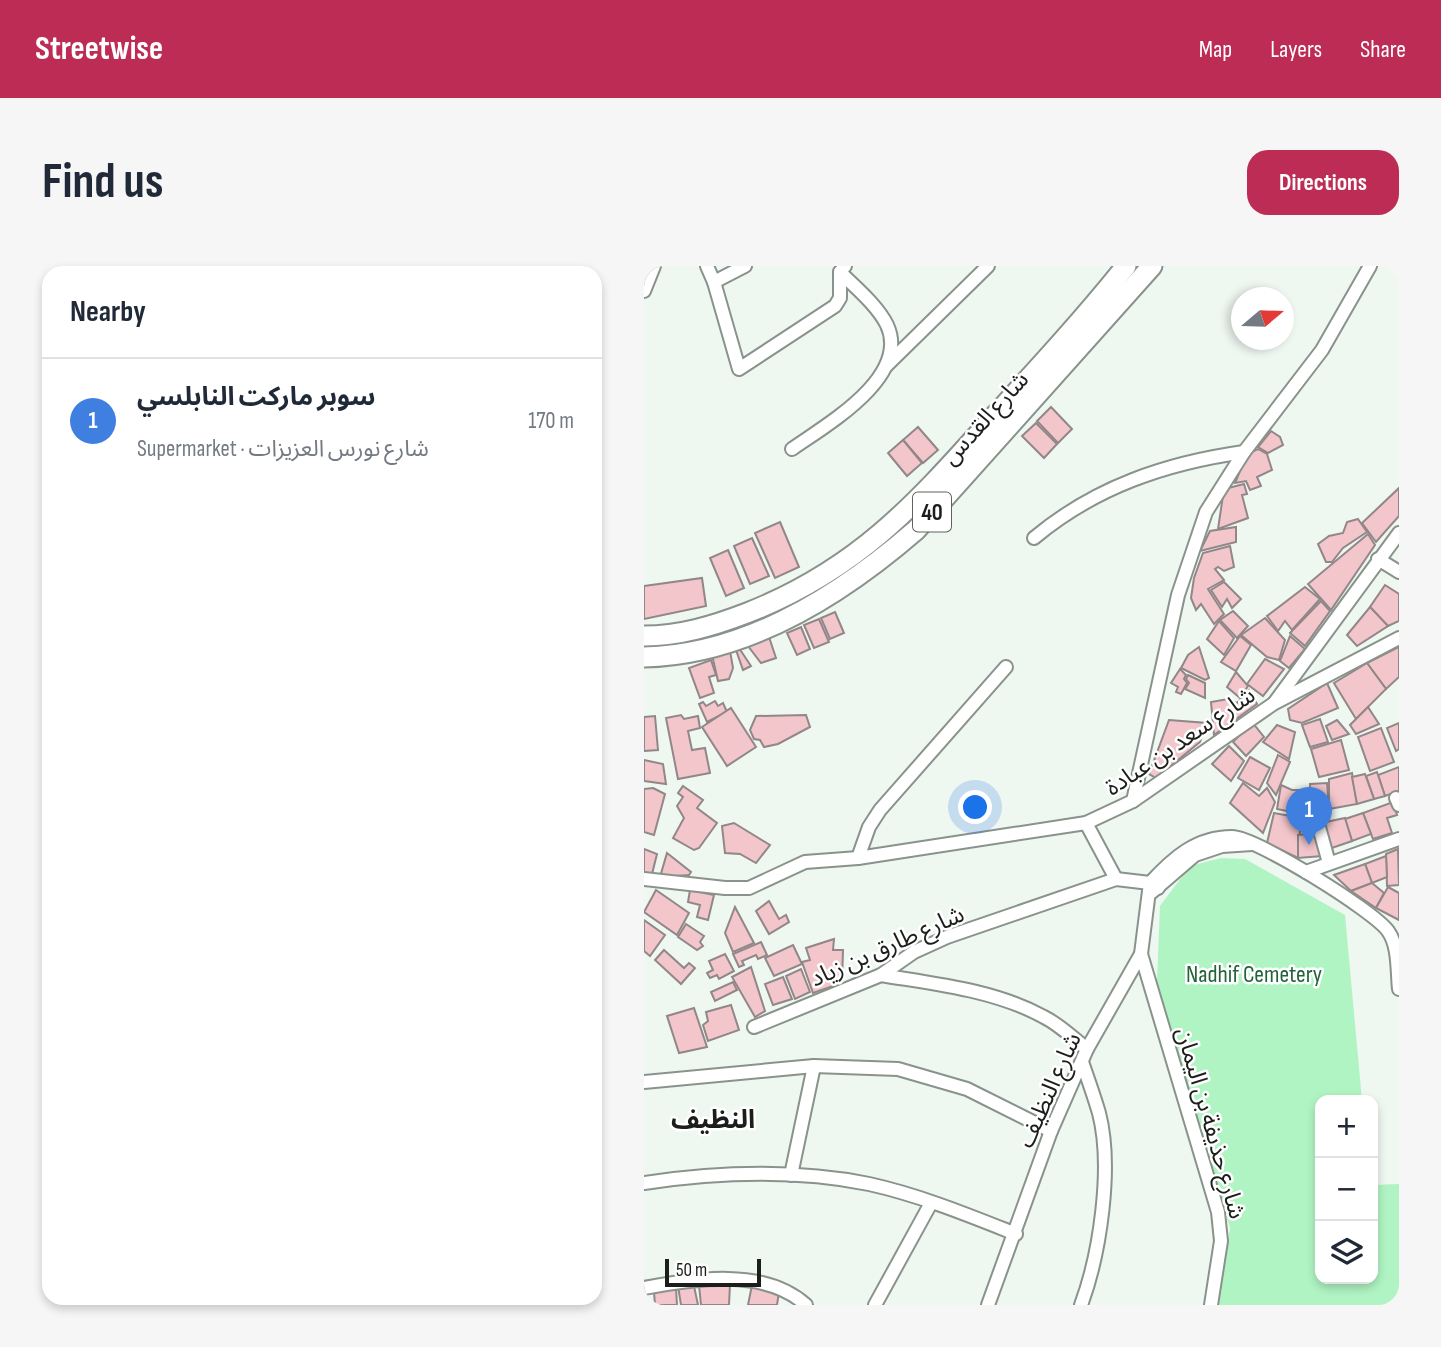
<!DOCTYPE html>
<html lang="en">
<head>
<meta charset="utf-8">
<style>
  body { margin:0; font-family:"Sofia Sans Condensed","Noto Sans Arabic",sans-serif; background:#f6f6f7; color:#1f2937 }
  .controls { position:absolute; right:21px; bottom:21px; display:grid; overflow:hidden; border-radius:14px; box-shadow:0 4px 10px #0003 }
  .controls button { width:63px; height:63px; display:grid; place-items:center; padding:0; border:0; border-bottom:2px solid #e0e1e3; background:#fff; color:#1f2937; font:35px sans-serif }
  .compass { position:absolute; left:587px; top:21px; width:63px; height:63px; border-radius:50%; background:#fff; box-shadow:0 4px 10px #0003; rotate:71deg }
  .scale { position:absolute; left:21px; bottom:18px; width:96px; box-sizing:border-box; padding-left:7px; border:4px solid #1b1e1b; border-top:0; font-size:19px; line-height:24px; white-space:nowrap; color:#1b1e1b; -webkit-text-stroke:5px #fff; paint-order:stroke }
  .you { position:absolute; left:332px; top:542px; width:24px; height:24px; margin:-18px; border:5px solid #fff; border-radius:50%; background:#1a73e8; box-shadow:0 0 0 10px #1a73e833 }
  .badge { display:grid; place-items:center; width:46px; height:46px; border-radius:50%; background:#bc2c54; color:#fff; font-size:23px; font-weight:700 }
  .pin { position:absolute; translate:-50% -58px; filter:drop-shadow(0 2px 4px #0008) }
  .pin::after { content:''; position:absolute; top:37px; width:24px; height:21px; background:inherit; clip-path:polygon(0 0,100% 0,50% 100%) }
  .list { margin:0; padding:0; list-style:none }
  h2 { display:flex; justify-content:space-between; align-items:center; height:91px; margin:0; padding:0 28px; font-size:30px }
  h2 small { font-size:23px; font-weight:400; color:#747a83 }
  .list li { display:grid; grid-template-columns:46px 1fr auto; gap:21px; align-items:center; box-sizing:border-box; height:126px; padding:0 28px; border-top:2px solid #e0e1e3 }
  .list b { display:block; font-size:26px; white-space:nowrap }
  .list p { margin:0; font-size:23px; white-space:nowrap; color:#747a83 }
  .list em { font-size:23px; font-style:normal; color:#747a83 }
  .icon { flex:none; width:38px; height:38px; fill:none; stroke:currentColor; stroke-width:2; stroke-linecap:round; stroke-linejoin:round }
  .map { position:relative; flex:none; width:755px; height:1039px; overflow:hidden; border-radius:21px }
  header { display:flex; align-items:center; gap:42px; box-sizing:border-box; height:98px; padding:0 35px; background:#bc2c54; color:#fff }
  header strong { font-size:33px }
  nav { display:flex; gap:38px; margin-inline-start:auto; font-size:24px }
  .intro { display:flex; align-items:center; justify-content:space-between; box-sizing:border-box; height:168px; padding:0 42px }
  h1 { margin:0; font-size:49px }
  .button { padding:18px 32px; border-radius:21px; background:#bc2c54; color:#fff; font-size:24px; font-weight:700 }
  main { display:flex; gap:42px; padding:0 42px }
  aside { flex:1; background:#fff; border-radius:21px; box-shadow:0 4px 10px #0003 }
  .map>svg:first-child { display:block }
  .green { fill:#b0f4c3 }
  .building { fill:#f2c6cb; stroke:#918788; stroke-width:2 }
  .lines { fill:none; stroke-linecap:round; stroke-linejoin:round }
  .minor-casing { stroke:#8a928c; stroke-width:16 }
  .highway-casing { stroke:#8a928c; stroke-width:23 }
  .minor { stroke:#fff; stroke-width:12 }
  .highway { stroke:#fff; stroke-width:19 }
  .labels { text-anchor:middle; stroke-width:5; stroke-linejoin:round; paint-order:stroke }
  .shield { fill:#fff; stroke:#5f625f; stroke-width:2 }
  .shield-label { font-size:23px; font-weight:bold; fill:#1b1e1b }
  .street-label { font-size:24px; fill:#1b1e1b; stroke:#fff }
  .park-label { font-size:24px; fill:#22633a; stroke:#fff }
  .neighbourhood-label { font-size:26px; font-weight:bold; fill:#1b1e1b; stroke:#fff }
</style>
</head>
<body>
<header>
<strong>Streetwise</strong>
<nav><a>Map</a><a>Layers</a><a>Share</a></nav>
</header>
<div class="intro"><h1>Find us</h1><a class="button">Directions</a></div>
<main>
<aside>
<h2>Nearby<small></small></h2>
<ul class="list">
<li><span class="badge" style="background:#3f7fe0">1</span><div><b>سوبر ماركت النابلسي</b><p>Supermarket · شارع نورس العزيزات</p></div><em>170 m</em></li>
</ul>
</aside>
<div class="map">
<svg width="755" height="1039" viewBox="0 0 755 1039">
  <rect width="100%" height="100%" fill="#eff7f1"/>
  <!-- green -->
  <path class="green" d="M577,592L601,593L701,649L718,834H676V1013H729V919L755,918V1039H574L586,962L513,715L516,640L546,600Z"/>
  <!-- building -->
  <g class="building">
    <path d="M407,141L428,163L414,177L393,155Z"/>
    <path d="M392,157L413,178L400,192L378,170Z"/>
    <path d="M274,161L294,184L279,197L259,174Z"/>
    <path d="M627,165L636,171L639,179L624,187L614,181Z"/>
    <path d="M259,174L278,197L263,210L244,187Z"/>
    <path d="M614,183L623,188L628,204L613,211L617,220L606,224L602,215L591,217L603,188Z"/>
    <path d="M600,218L603,228L598,229L604,252L574,263L580,223Z"/>
    <path d="M755,222V250L732,276L718,257Z"/>
    <path d="M714,253L723,266L699,282L688,296H682L674,278L685,270L699,267L703,256Z"/>
    <path d="M136,256L155,301L131,312L111,267Z"/>
    <path d="M592,261V276L556,285L566,265Z"/>
    <path d="M724,268L731,279L687,344L664,318Z"/>
    <path d="M108,272L125,310L106,318L90,280Z"/>
    <path d="M586,280L590,301L580,305L574,301L571,303L580,314L564,323L580,348L570,358L557,338L552,344L547,332L550,312L559,287Z"/>
    <path d="M84,284L100,322L82,330L66,292Z"/>
    <path d="M58,312L62,340L0,353V320Z"/>
    <path d="M580,316L597,333L588,342L583,333L578,341L567,324Z"/>
    <path d="M741,319L755,328V355L744,360L726,341Z"/>
    <path d="M661,321L676,333L648,364L641,355L634,365L623,350Z"/>
    <path d="M677,335L686,345L661,380L646,367Z"/>
    <path d="M726,341L744,360L713,380L703,369Z"/>
    <path d="M589,345L604,360L593,372L576,354Z"/>
    <path d="M191,346L200,367L186,373L177,352Z"/>
    <path d="M621,352L641,374L635,394L623,391L597,369Z"/>
    <path d="M175,353L185,376L170,382L160,359Z"/>
    <path d="M575,355L590,372L580,389L563,373Z"/>
    <path d="M157,361L166,383L153,389L143,367Z"/>
    <path d="M596,370L607,379L592,405L577,396Z"/>
    <path d="M646,370L661,383L645,402L636,395Z"/>
    <path d="M125,371L132,392L117,397L104,380Z"/>
    <path d="M555,381L565,412L561,414L537,402L544,389Z"/>
    <path d="M755,381V411L742,423L723,397Z"/>
    <path d="M95,382L107,400L99,404L92,384Z"/>
    <path d="M86,385L89,402L85,413L74,415L68,389Z"/>
    <path d="M621,393L640,403L619,430L603,418Z"/>
    <path d="M67,394L72,409L65,411L70,427L56,432L45,402Z"/>
    <path d="M723,397L742,423L712,453L690,417Z"/>
    <path d="M536,403L542,409L540,413L543,417L537,428L532,426L534,421L527,417Z"/>
    <path d="M592,406L604,420L596,432L583,421Z"/>
    <path d="M544,409L561,417V432L541,423L545,417L542,413Z"/>
    <path d="M683,417L694,442L658,457L646,454L644,443Z"/>
    <path d="M605,424L613,438L570,469L567,436L584,433L593,437Z"/>
    <path d="M71,435L74,440L79,437L83,446L63,456L55,438L59,436L62,440Z"/>
    <path d="M724,441L735,458L712,468L706,459Z"/>
    <path d="M87,442L112,481L83,500L58,461Z"/>
    <path d="M37,449L40,453L54,450L56,462L44,465L48,484L61,482L66,507L34,513L22,452Z"/>
    <path d="M162,449L166,461L134,478L120,481L116,474L110,473L106,464L112,450Z"/>
    <path d="M11,450L14,484L0,485V451Z"/>
    <path d="M676,453L684,476L666,481L658,459Z"/>
    <path d="M525,454L563,457L556,476L512,512L505,508Z"/>
    <path d="M693,454L705,468L688,474L682,460Z"/>
    <path d="M608,456L620,471L602,490L589,476Z"/>
    <path d="M755,457V483L752,485L743,462Z"/>
    <path d="M633,459L651,466L645,493L619,476Z"/>
    <path d="M737,462L750,496L726,505L714,471Z"/>
    <path d="M697,474L705,504L675,511L667,483Z"/>
    <path d="M585,480L600,495L587,515L568,498Z"/>
    <path d="M634,489L646,496L632,529L623,517Z"/>
    <path d="M606,491L626,502L615,524L594,512Z"/>
    <path d="M0,494L19,498L22,518L0,515Z"/>
    <path d="M755,501V525L741,530L734,509Z"/>
    <path d="M733,506L741,530L730,533L722,510Z"/>
    <path d="M708,507L713,538L685,543V513Z"/>
    <path d="M721,508L730,533L713,538L708,511Z"/>
    <path d="M599,517L615,530L623,522L631,536L619,567L586,537Z"/>
    <path d="M683,517L685,543L667,544L666,518Z"/>
    <path d="M637,519L648,524H659L657,548L633,543Z"/>
    <path d="M39,520L59,534L53,542L73,557L55,582L50,584L29,572L40,552L33,540L39,531L34,527Z"/>
    <path d="M9,522L21,528L10,569L0,566V523Z"/>
    <path d="M749,536L753,549L743,552L748,567L729,573L719,547Z"/>
    <path d="M630,547L657,552L654,592L623,577Z"/>
    <path d="M719,547L727,568L708,575L701,553Z"/>
    <path d="M701,552L708,575L685,583L677,557Z"/>
    <path d="M90,557L126,579L112,597L96,588L81,587L78,560Z"/>
    <path d="M673,567L678,590L654,592V569Z"/>
    <path d="M0,583L13,588L7,612L0,610Z"/>
    <path d="M754,583L755,619L743,620L742,588Z"/>
    <path d="M23,587L47,606L45,609L16,611Z"/>
    <path d="M742,590L743,611L728,617L721,598Z"/>
    <path d="M721,598L728,617L707,625L690,609Z"/>
    <path d="M728,617L740,627L732,642L707,625Z"/>
    <path d="M744,621L755,627V654L732,642Z"/>
    <path d="M12,624L45,647L33,669L0,646Z"/>
    <path d="M46,624L70,629L64,654L53,651L56,639L44,636Z"/>
    <path d="M125,635L135,653L142,649L145,656L125,668L112,645Z"/>
    <path d="M91,641L110,677L89,686L81,667Z"/>
    <path d="M0,654L21,669L6,690L0,685Z"/>
    <path d="M42,658L60,670L56,676L59,680L53,684L34,671Z"/>
    <path d="M190,673L189,684H199L198,717L169,727L158,696L166,694L162,682Z"/>
    <path d="M117,676L123,689L114,693L112,689L98,695L100,699L95,701L89,688Z"/>
    <path d="M149,679L158,698L130,710L121,692Z"/>
    <path d="M20,684L40,702L45,697L51,702L37,718L11,694Z"/>
    <path d="M81,688L90,705L75,713L73,709L66,712L63,707L69,704L65,695Z"/>
    <path d="M107,701L121,745L111,751L88,711Z"/>
    <path d="M157,703L166,726L151,733L142,710Z"/>
    <path d="M139,711L148,733L129,739L121,718Z"/>
    <path d="M89,716L93,724L71,735L67,726Z"/>
    <path d="M87,739L95,764L64,775L59,759L64,755L62,746Z"/>
    <path d="M50,742L63,781L35,787L23,750Z"/>
    <path d="M86,1018L85,1039H57L55,1019Z"/>
    <path d="M108,1019L135,1026L133,1039H104Z"/>
    <path d="M34,1020H50L54,1039H37Z"/>
    <path d="M32,1022L33,1039H11L10,1026Z"/>
  </g>
  <g class="lines">
    <defs>
      <g id="minor">
        <path d="M63,0L70,16L101,0"/>
        <path d="M70,16L95,103L191,40L196,32V6"/>
        <path d="M0,25L10,0"/>
        <path d="M242,100L344,0"/>
        <path d="M148,183C182,159 267,111 243,59C233,39 212,22 196,6L201,0"/>
        <path d="M390,272C451,221 522,197 600,186"/>
        <path d="M734,293L755,306"/>
        <path d="M631,436L755,267"/>
        <path d="M752,532L755,539"/>
        <path d="M489,535L534,329L562,246L600,186L678,84L726,0"/>
        <path d="M673,554L685,597"/>
        <path d="M442,557L472,613"/>
        <path d="M214,592L225,561L236,544L362,401"/>
        <path d="M662,606L755,573"/>
        <path d="M0,613L81,622H105L161,596L214,592L442,557L489,535L629,438L755,372"/>
        <path d="M506,617C529,592 552,571 588,571C611,571 730,645 744,665C755,680 753,705 755,723"/>
        <path d="M508,626L551,589L578,580L608,578"/>
        <path d="M497,688L574,946L577,975L567,1039"/>
        <path d="M237,709C291,718 351,724 400,751C416,759 429,772 443,783"/>
        <path d="M110,761L237,709L270,686L303,671L472,613L506,617L514,622"/>
        <path d="M0,816L170,800L254,803L323,823L407,865"/>
        <path d="M147,909L170,800"/>
        <path d="M0,917C74,906 151,903 225,918C275,929 324,949 372,968"/>
        <path d="M0,1022C50,1013 120,1001 162,1039"/>
        <path d="M231,1039L287,937"/>
        <path d="M344,1039L407,865L443,783L497,688L506,617"/>
        <path d="M437,1039C456,988 469,901 455,847C450,830 444,813 438,796"/>
      </g>
      <g id="highway">
        <path d="M0,370C36,370 69,360 103,347C218,302 276,233 356,144C399,97 442,50 482,0"/>
        <path d="M0,391C102,389 197,329 272,264L508,0"/>
      </g>
    </defs>
    <!-- minor casing -->
    <use href="#minor" class="minor-casing"/>
    <!-- highway casing -->
    <use href="#highway" class="highway-casing"/>
    <!-- minor -->
    <use href="#minor" class="minor"/>
    <!-- highway -->
    <use href="#highway" class="highway"/>
  </g>
  <g class="labels">
    <!-- shield labels -->
    <rect class="shield" x="269" y="226.5" width="38" height="39" rx="5"/>
    <g class="shield-label">
      <text x="288" y="254">40</text>
    </g>
    <!-- street labels -->
    <g class="street-label">
      <text transform="translate(341 152) rotate(-48)" y="8">شارع القدس</text>
      <text transform="translate(536 475) rotate(-34)" y="8">شارع سعد بن عبادة</text>
      <text transform="translate(243 680) rotate(-24)" y="8">شارع طارق بن زياد</text>
      <text transform="translate(405 824) rotate(-66)" y="8">شارع النظيف</text>
      <text transform="translate(567 857) rotate(74)" y="8">شارع حذيفة بن اليمان</text>
    </g>
    <!-- park labels -->
    <g class="park-label">
      <text x="610" y="716">Nadhif Cemetery</text>
    </g>
    <!-- neighbourhood labels -->
    <g class="neighbourhood-label">
      <text x="69" y="862">النظيف</text>
    </g>
  </g>
</svg>
<div class="controls">
<button>+</button>
<button>−</button>
<button><svg class="icon" aria-label="layers" viewBox="0 0 24 24"><path d="M12 4l9 5-9 5-9-5zM3 14l9 5 9-5"/></svg></button>
</div>
<svg class="compass" viewBox="-18 -18 36 36"><path d="M0-13l5 13h-10z" fill="#e53935"/><path d="M0 13l5-13h-10z" fill="#747a83"/></svg>
<div class="scale">50 m</div>
<div class="you"></div>
<div class="pin badge" style="left:665px;top:579px;background:#3f7fe0">1</div>
</div>
</main>
</body>
</html>
